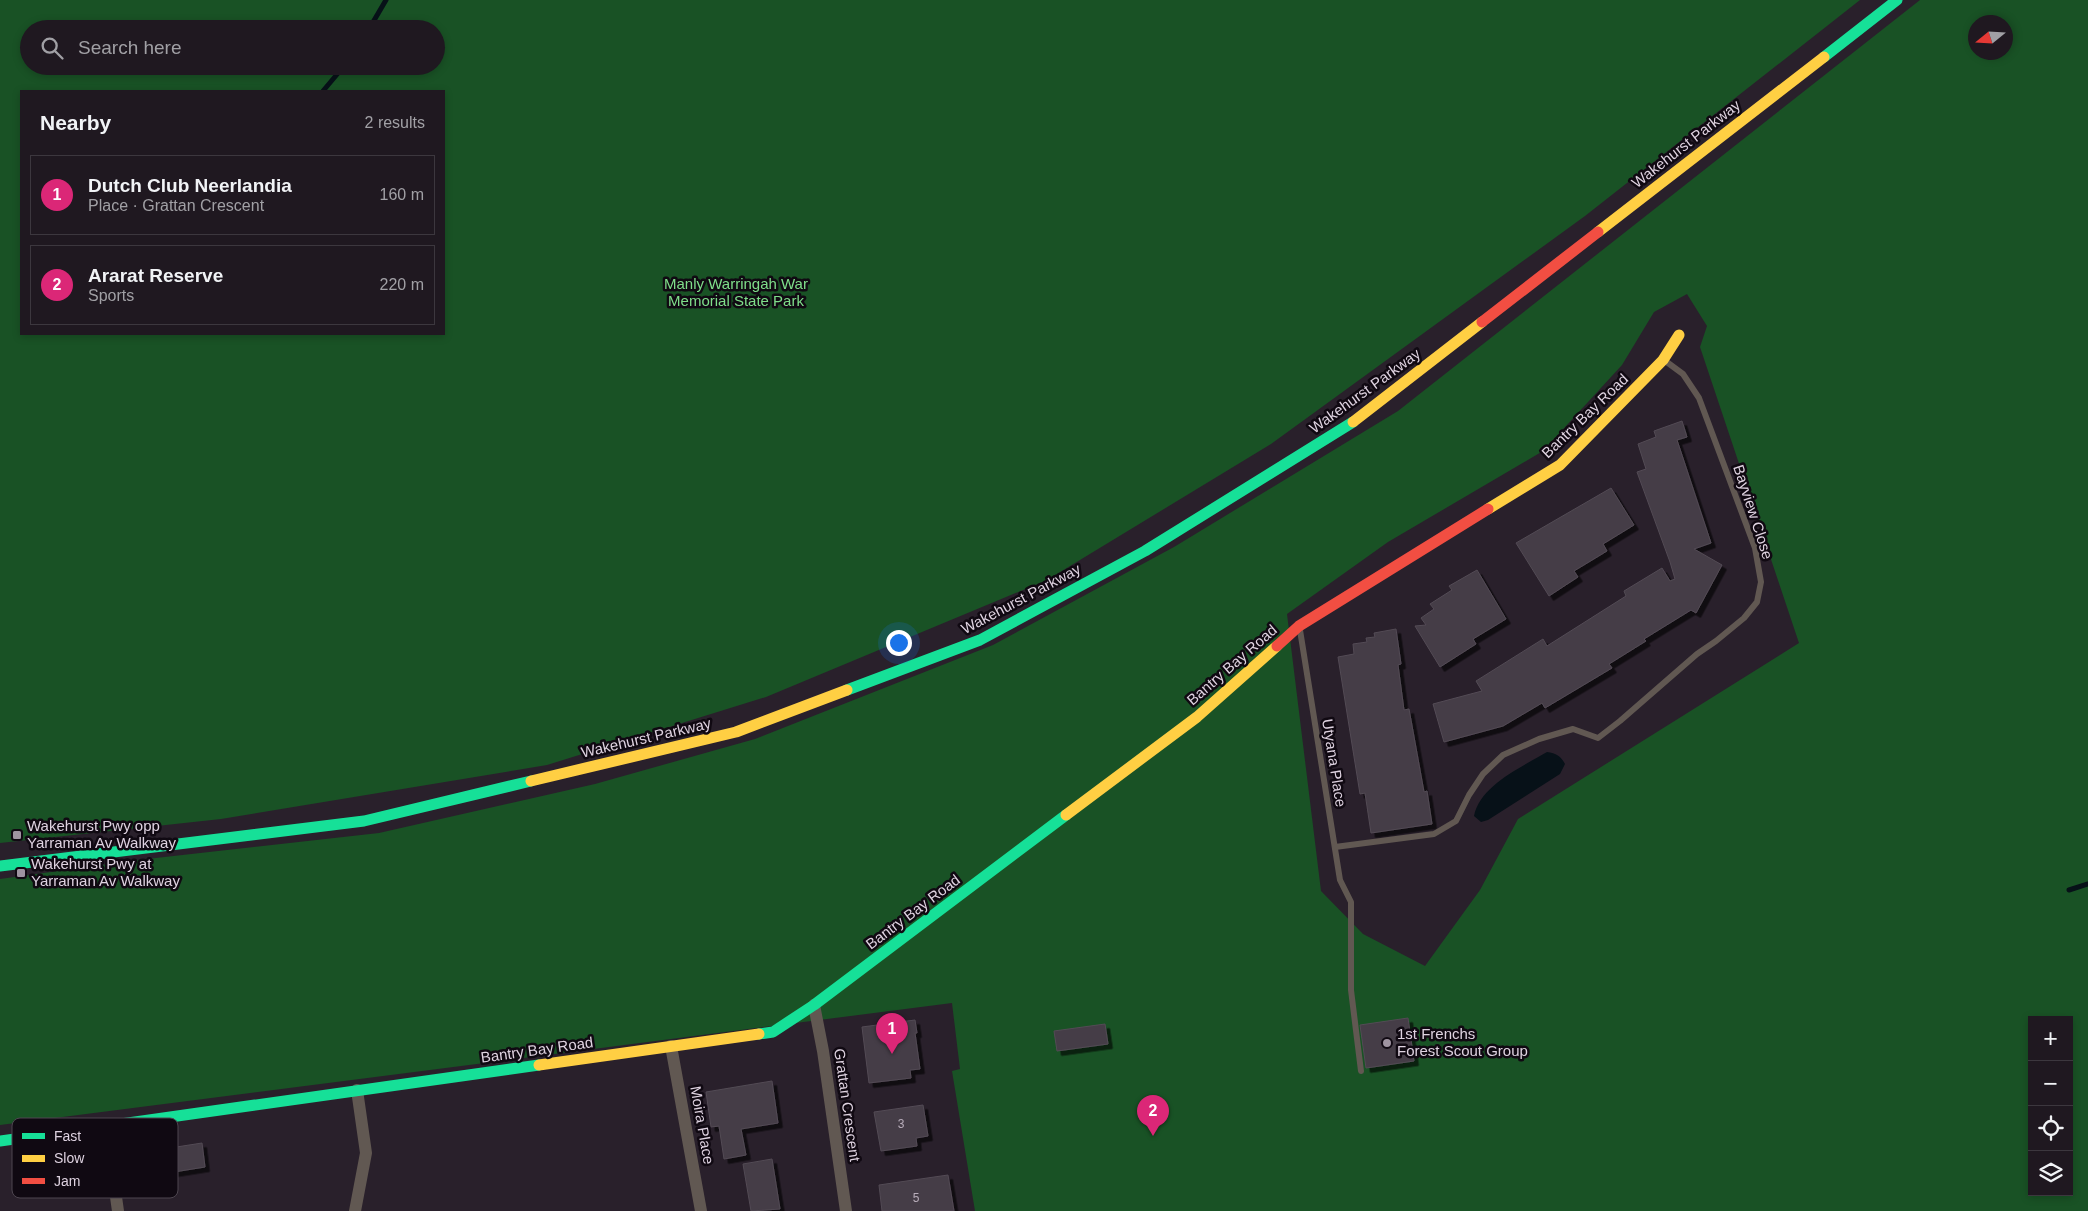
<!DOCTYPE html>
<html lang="en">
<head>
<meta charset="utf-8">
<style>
  body { margin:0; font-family:Arial,sans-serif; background:#272129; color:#f1f3f6 }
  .controls { position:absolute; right:15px; bottom:15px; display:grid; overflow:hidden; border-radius:0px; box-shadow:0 2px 8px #0003 }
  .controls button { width:45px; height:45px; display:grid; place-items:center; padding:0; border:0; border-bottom:1px solid #3c373e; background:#1f1820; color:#f1f3f6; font:25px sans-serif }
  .compass { position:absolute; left:1968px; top:15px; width:45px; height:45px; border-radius:50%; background:#1f1820; box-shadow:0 2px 8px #0003; rotate:252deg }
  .you { position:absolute; left:898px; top:642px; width:18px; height:18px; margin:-12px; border:4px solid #fff; border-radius:50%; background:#1a73e8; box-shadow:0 0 0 8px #1a73e833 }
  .badge { display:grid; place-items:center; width:32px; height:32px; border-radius:50%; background:#db2777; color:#fff; font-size:16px; font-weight:700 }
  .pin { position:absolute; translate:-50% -41px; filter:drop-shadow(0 1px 2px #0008) }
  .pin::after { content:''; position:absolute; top:26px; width:18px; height:15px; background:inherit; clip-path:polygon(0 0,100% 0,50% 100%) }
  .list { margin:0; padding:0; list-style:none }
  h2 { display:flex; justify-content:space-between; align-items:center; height:65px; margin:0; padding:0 20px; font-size:21px }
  h2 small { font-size:16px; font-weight:400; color:#a1a0a5 }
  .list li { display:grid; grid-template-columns:32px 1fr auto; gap:15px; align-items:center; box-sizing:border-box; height:80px; margin:0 10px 10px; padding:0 10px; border:1px solid #3c373e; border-radius:0px }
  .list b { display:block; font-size:19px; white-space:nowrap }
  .list p { margin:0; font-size:16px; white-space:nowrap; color:#a1a0a5 }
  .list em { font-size:16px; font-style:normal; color:#a1a0a5 }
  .icon { flex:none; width:28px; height:28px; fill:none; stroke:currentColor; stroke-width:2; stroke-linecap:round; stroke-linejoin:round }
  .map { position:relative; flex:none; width:2088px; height:1211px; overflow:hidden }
  .search { position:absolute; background:#1f1820; box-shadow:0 2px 8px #0003; left:20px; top:20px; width:425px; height:55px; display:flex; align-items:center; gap:12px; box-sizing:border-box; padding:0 18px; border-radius:28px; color:#a1a0a5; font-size:19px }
  .panel { position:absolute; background:#1f1820; box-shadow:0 2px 8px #0003; left:20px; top:90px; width:425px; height:245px; border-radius:0px }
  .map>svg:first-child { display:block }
  .green { fill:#195225; fill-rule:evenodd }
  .water { fill:#071118 }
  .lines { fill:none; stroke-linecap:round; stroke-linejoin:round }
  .stream { stroke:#071118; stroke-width:5 }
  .building { fill:#443c46; stroke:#534b55; filter:url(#shadow) }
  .lane { stroke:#615852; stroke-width:6 }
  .street { stroke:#615852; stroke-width:12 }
  .fast { stroke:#16e098; stroke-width:11 }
  .slow { stroke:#ffcf43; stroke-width:11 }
  .jam { stroke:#f24e42; stroke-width:11 }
  .poi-dot { fill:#9f94a1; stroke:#100912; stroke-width:2 }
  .labels { text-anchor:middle; stroke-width:5; stroke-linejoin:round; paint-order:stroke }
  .number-label { font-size:12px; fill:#b8adba }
  .street-label { font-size:15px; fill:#dfd3e1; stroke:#100912 }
  .park-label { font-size:15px; fill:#7fde8a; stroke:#100912 }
  .poi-label { font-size:15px; fill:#dfd3e1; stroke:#100912; text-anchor:start }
  .key { fill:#100912; stroke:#4e4650; stroke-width:1 }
  .key-label { font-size:14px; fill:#dfd3e1 }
</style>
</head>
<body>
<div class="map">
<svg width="2088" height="1211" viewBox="0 0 2088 1211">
  <defs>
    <filter id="shadow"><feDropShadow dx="4.5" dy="4.5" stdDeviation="0" flood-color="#0009"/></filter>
  </defs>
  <rect width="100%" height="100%" fill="#29202b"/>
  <!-- green -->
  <g class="green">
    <path d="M0,0H1860L1585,216L1271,444L1047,580L766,697L547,765L221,819L0,843ZM29,29H436V66H29ZM21,91H444V334H21Z"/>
    <path d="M1920,0H2088V1211H975L952,1071L960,1069L952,1003L0,1125V879L138,860L379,833L595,784L755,739L993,645L1174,547L1398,411ZM1976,22H2006V52H1976ZM1687,294L1707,326L1700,347L1799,643L1518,819L1480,890L1425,966L1363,934L1321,891L1287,614L1388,542L1543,451L1622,365L1654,312ZM2032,1020H2069V1192H2032Z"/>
  </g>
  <!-- water -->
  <path class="water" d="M1547,752C1556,753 1561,756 1565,764L1560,774L1488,820L1481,822L1474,816C1480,785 1522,767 1547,752Z"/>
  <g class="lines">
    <!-- stream -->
    <g class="stream">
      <path d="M369,29L386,0"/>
      <path d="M323,91L344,66"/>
      <path d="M2069,890L2088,884"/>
    </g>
  </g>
  <!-- building -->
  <g class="building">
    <path d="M1682,421L1687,437L1677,440L1711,543L1694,549L1722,565L1696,613L1691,610L1644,639L1646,641L1609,664L1612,668L1545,708L1542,703L1503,726L1444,742L1433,704L1482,691L1476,681L1543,639L1547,646L1626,596L1624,591L1662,568L1670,581L1675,579L1670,562L1637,472L1646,469L1638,444L1656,437L1654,431Z"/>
    <path d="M1611,488L1634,525L1603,544L1607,551L1574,571L1578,577L1549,596L1516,543Z"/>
    <path d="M1477,570L1506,619L1473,639L1476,644L1440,667L1415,626L1426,625L1421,618L1434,609L1430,604L1452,590L1449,586Z"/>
    <path d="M1396,629L1401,664L1398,665L1404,710L1409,709L1424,792L1427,791L1432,824L1371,833L1365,793L1360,794L1338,657L1354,654L1353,644L1367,642L1366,638L1375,637L1374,633Z"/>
    <path d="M1408,1018L1414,1061L1366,1068L1360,1025Z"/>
    <path d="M915,1020L917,1033H915L920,1069L910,1070L911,1078L869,1083L862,1027Z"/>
    <path d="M1105,1024L1108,1044L1057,1051L1054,1031Z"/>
    <path d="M772,1081L778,1123L741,1129L746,1155L724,1159L719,1126L711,1127L706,1092Z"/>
    <path d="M923,1105L928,1136L916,1138L917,1146L881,1151L874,1112Z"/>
    <path d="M202,1143L205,1167L155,1175L151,1151Z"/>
    <path d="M772,1159L780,1209L751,1211L743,1164Z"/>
    <path d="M948,1175L954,1211H882L879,1185Z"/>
  </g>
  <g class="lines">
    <!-- lane -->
    <g class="lane">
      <path d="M1300,630L1340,880L1351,902V990L1361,1071"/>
      <path d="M1335,847L1434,834L1456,821L1469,795L1483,774L1503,755L1539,739L1573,729L1598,738L1620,721L1697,654L1716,641L1744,618L1757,602L1761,582L1755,548L1699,398L1683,374L1664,360"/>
    </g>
    <!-- street -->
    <g class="street">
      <path d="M814,1005L823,1051L846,1211"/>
      <path d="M671,1046L701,1211"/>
      <path d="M106,1126L118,1211"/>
      <path d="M355,1211L366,1153L357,1090"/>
    </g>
    <!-- fast -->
    <g class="fast">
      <path d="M1824,57L1897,0"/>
      <path d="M847,690L980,640L1145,551L1353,422"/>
      <path d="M0,866L364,821L531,781"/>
      <path d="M759,1034L773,1032L814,1005L1066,815"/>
      <path d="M0,1141L539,1065"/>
    </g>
    <!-- slow -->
    <g class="slow">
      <path d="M1598,232L1824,57"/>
      <path d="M1353,422L1482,322"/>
      <path d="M1488,509L1560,465L1663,360L1679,335"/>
      <path d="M531,781L736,732L847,690"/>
      <path d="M1066,815L1197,717L1277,646"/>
      <path d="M539,1065L759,1034"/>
    </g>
    <!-- jam -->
    <g class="jam">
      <path d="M1482,322L1598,232"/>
      <path d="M1277,646L1299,626L1488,509"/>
    </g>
  </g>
  <!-- markers -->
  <g class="poi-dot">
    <rect x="12" y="830" width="10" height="10" rx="2.5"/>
    <rect x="16" y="868" width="10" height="10" rx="2.5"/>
    <circle cx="1387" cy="1043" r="5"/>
  </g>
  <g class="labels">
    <!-- number labels -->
    <g class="number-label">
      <text x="901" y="1128">3</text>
      <text x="916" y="1202">5</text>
    </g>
    <!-- street labels -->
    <g class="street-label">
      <text transform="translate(1686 144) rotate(-38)" y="5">Wakehurst Parkway</text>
      <text transform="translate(1365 391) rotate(-36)" y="5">Wakehurst Parkway</text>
      <text transform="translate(1585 416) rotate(-44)" y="5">Bantry Bay Road</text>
      <text transform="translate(1753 512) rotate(72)" y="5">Bayview Close</text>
      <text transform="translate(1021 599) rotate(-28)" y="5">Wakehurst Parkway</text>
      <text transform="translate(1232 665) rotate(-41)" y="5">Bantry Bay Road</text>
      <text transform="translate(646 738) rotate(-13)" y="5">Wakehurst Parkway</text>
      <text transform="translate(1334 763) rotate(81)" y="5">Utyana Place</text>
      <text transform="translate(913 912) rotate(-37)" y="5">Bantry Bay Road</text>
      <text transform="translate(537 1050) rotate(-8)" y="5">Bantry Bay Road</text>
      <text transform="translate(847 1105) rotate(82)" y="5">Grattan Crescent</text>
      <text transform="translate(702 1125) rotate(80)" y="5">Moira Place</text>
    </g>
    <!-- park labels -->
    <g class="park-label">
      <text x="736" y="289">Manly Warringah War<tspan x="736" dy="17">Memorial State Park</tspan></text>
    </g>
    <!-- poi labels -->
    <g class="poi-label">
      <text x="27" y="831">Wakehurst Pwy opp<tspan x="27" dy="17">Yarraman Av Walkway</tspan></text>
      <text x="31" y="869">Wakehurst Pwy at<tspan x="31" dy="17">Yarraman Av Walkway</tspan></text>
      <text x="1397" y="1039">1st Frenchs<tspan x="1397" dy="17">Forest Scout Group</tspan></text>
    </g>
  </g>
  <!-- legend -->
  <rect x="12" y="1118" width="166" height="80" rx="8" class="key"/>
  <rect x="22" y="1133" width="23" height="6" fill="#16e098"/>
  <rect x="22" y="1155" width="23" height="7" fill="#ffcf43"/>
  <rect x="22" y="1178" width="23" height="6" fill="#f24e42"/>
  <g class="key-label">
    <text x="54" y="1141">Fast</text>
    <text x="54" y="1163">Slow</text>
    <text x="54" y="1186">Jam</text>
  </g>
</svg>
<div class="controls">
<button>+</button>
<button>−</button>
<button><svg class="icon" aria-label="locate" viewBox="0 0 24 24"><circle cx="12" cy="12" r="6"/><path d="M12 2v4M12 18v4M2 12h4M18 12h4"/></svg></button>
<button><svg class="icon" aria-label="layers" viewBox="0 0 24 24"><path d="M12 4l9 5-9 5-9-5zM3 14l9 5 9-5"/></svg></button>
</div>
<svg class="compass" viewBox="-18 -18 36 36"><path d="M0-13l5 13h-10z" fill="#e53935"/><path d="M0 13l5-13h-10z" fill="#a1a0a5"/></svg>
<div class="you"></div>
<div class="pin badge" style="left:892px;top:1054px">1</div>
<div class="pin badge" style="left:1153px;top:1136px">2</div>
<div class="search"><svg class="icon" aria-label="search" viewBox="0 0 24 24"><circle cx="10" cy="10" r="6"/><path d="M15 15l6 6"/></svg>Search here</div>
<section class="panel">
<h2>Nearby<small>2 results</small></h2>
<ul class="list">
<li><span class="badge">1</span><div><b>Dutch Club Neerlandia</b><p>Place · Grattan Crescent</p></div><em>160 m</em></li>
<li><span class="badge">2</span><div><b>Ararat Reserve</b><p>Sports</p></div><em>220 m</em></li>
</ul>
</section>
</div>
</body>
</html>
